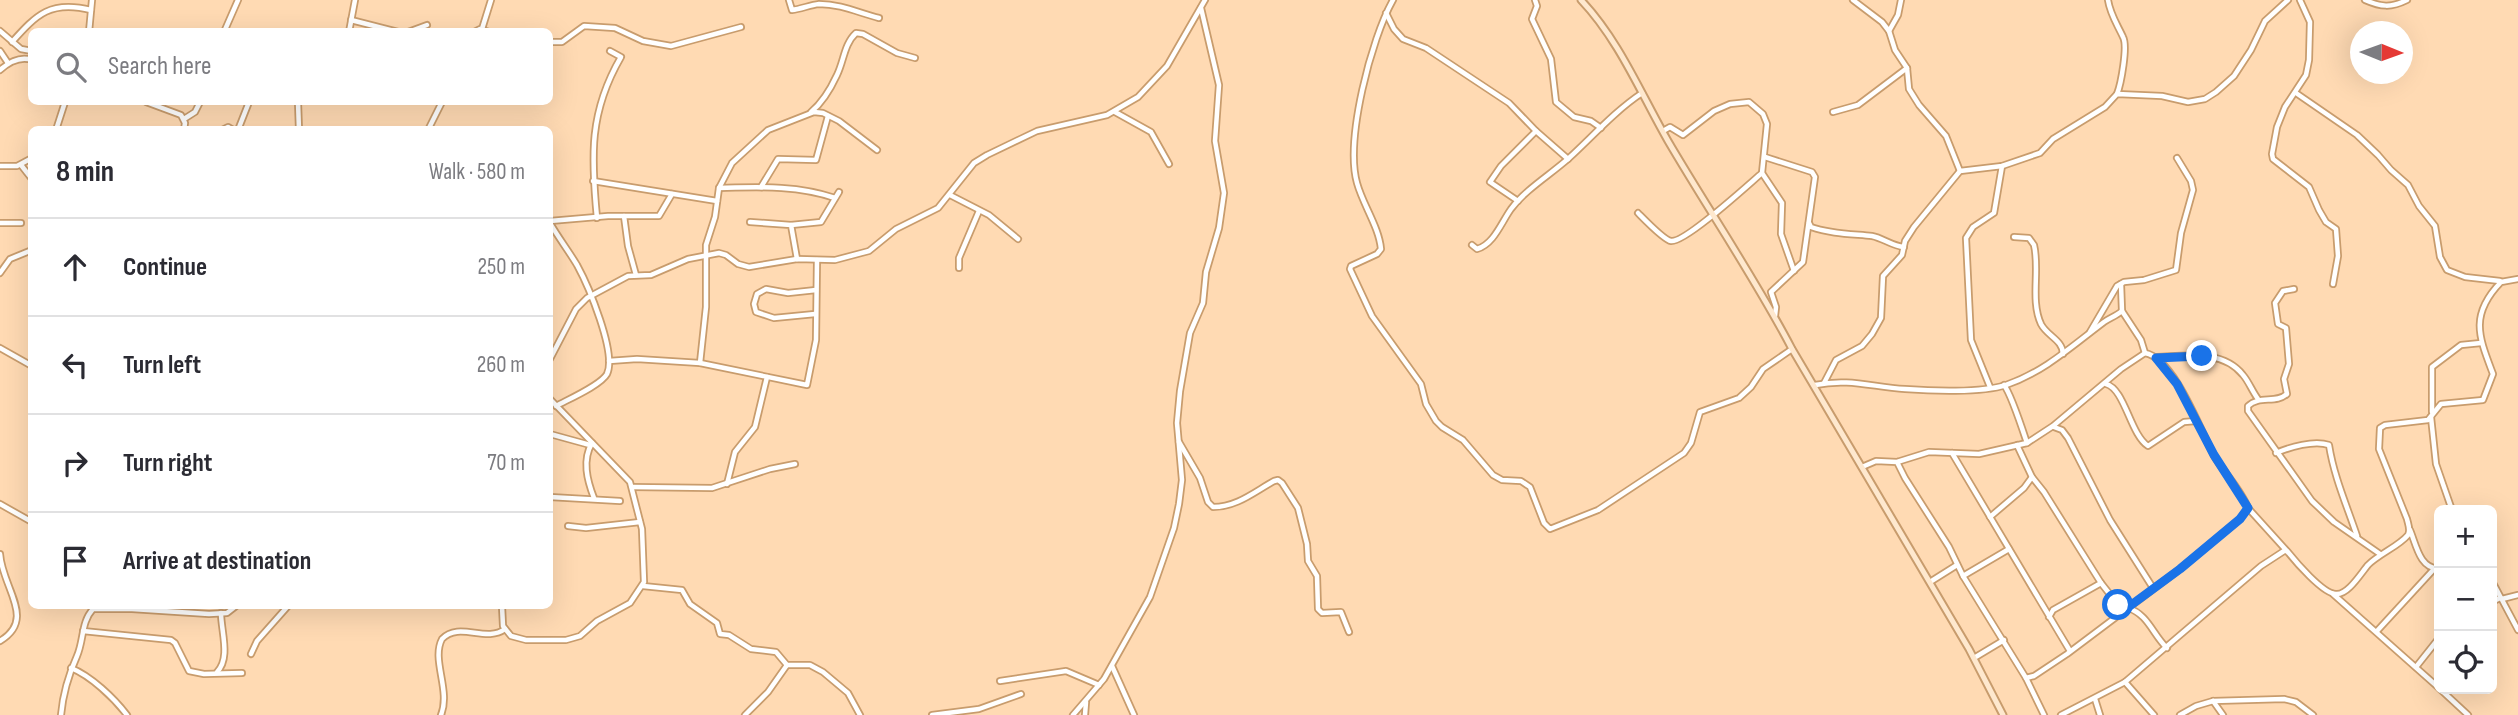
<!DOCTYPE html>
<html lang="en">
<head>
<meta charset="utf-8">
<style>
  body { margin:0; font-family:"Sofia Sans Condensed",sans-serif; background:#f7f7f7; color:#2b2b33 }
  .controls { position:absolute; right:21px; bottom:21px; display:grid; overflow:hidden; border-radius:10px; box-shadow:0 7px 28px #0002 }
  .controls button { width:63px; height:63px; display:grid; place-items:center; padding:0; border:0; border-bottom:2px solid #e1e1e2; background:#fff; color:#2b2b33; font:35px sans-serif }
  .compass { position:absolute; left:2350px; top:21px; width:63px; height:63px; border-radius:50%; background:#fff; box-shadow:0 7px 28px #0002; rotate:91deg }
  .stop { position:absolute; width:21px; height:21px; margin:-16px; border:5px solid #1a73e8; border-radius:50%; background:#fff }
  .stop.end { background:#1a73e8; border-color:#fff; box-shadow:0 2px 7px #0008 }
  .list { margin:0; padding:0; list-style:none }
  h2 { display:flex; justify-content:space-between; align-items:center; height:91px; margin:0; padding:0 28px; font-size:30px }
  h2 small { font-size:23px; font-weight:400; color:#7c7c81 }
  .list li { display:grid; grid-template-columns:46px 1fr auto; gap:21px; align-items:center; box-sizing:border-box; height:98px; padding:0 28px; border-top:2px solid #e1e1e2 }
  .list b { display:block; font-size:26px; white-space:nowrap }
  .list em { font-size:23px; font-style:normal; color:#7c7c81 }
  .icon { flex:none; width:38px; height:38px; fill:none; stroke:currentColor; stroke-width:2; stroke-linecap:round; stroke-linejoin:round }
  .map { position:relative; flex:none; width:2518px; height:715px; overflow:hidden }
  .search { position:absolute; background:#fff; box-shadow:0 7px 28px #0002; left:28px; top:28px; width:525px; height:77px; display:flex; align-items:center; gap:18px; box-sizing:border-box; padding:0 24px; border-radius:10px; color:#7c7c81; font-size:26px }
  .panel { position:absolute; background:#fff; box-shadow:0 7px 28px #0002; left:28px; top:126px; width:525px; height:483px; border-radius:10px }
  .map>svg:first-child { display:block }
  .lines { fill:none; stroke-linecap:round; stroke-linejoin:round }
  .minor-casing { stroke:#c89c6d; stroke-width:8 }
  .secondary-casing { stroke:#c89c6d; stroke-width:9 }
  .minor { stroke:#fff; stroke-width:4.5 }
  .secondary { stroke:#fee8ce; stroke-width:5 }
  .route { stroke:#1a73e8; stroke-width:9 }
</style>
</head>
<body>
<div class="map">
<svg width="2518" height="715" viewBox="0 0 2518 715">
  <rect width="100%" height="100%" fill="#ffdab3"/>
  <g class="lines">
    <defs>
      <g id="minor">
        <path d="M789,0L792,10C801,9 810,5 819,4C841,4 859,13 879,18"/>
        <path d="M1393,0C1371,39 1345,140 1357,183C1363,205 1379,227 1381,249L1377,254L1351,266L1350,269L1372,316L1421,384L1426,404L1436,421L1442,427L1463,440L1493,475L1502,480L1521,481L1530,487L1544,523L1550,529L1598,510L1684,453L1691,443L1700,412L1739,398L1751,387L1763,369L1792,349"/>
        <path d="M1535,0L1537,6L1532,19L1551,59L1556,102L1574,117L1591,121L1601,128"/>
        <path d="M1853,0L1882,22L1889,31L1895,50L1907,68L1909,89L1919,105L1946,136L1960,171"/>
        <path d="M2108,0C2110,14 2117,24 2123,37C2128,46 2121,84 2117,94"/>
        <path d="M2300,0L2310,22L2309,60L2306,75L2285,107L2277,127L2272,154L2273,159L2309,187L2319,210L2326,222L2336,229L2338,256L2333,284"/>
        <path d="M2365,0C2381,7 2391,8 2407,0"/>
        <path d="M1386,13L1394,29L1403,39L1426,48L1509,103L1536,131L1568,159"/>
        <path d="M351,20L398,32"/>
        <path d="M482,29L491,0"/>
        <path d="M0,31L21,49L32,51"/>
        <path d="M1889,31L1898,15L1901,0"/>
        <path d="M89,32L92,0"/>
        <path d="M224,32L238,0"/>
        <path d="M349,32L355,0"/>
        <path d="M408,32L427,25"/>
        <path d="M474,32L480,29L489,32"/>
        <path d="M12,42C37,14 51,0 91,10"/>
        <path d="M550,42H562L584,26L615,28L643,41L671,46L741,27"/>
        <path d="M0,51L8,63"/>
        <path d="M0,70C9,62 20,56 32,60"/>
        <path d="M2296,93L2357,135L2378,155L2391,170L2408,185L2419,206L2435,226L2440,257L2447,270L2465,277L2500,281"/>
        <path d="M146,102L181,115L185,123L184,130"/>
        <path d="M298,102L299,130"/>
        <path d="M811,112C822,103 831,88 837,75C844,61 844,44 856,33L863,34L897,53L915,58"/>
        <path d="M1115,112L1151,132L1169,164"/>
        <path d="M1833,112L1858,105L1907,68"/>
        <path d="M184,119L195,112L200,102"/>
        <path d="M56,130L65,102"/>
        <path d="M222,130L228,127L233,130"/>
        <path d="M238,130L249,102"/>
        <path d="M428,130L442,102"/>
        <path d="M1663,131L1670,127L1683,135L1714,111L1730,104L1749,102L1763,114L1767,124L1762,173L1782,203L1781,234L1794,271"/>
        <path d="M1765,157L1812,172L1815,177L1803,262L1771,292L1776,307L1775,316"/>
        <path d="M21,165L32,179"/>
        <path d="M0,166H17L32,158"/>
        <path d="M593,181L717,201"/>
        <path d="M761,187L778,159L816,160L828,116"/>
        <path d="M719,188C759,187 797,185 835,198"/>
        <path d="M950,195L989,215L1018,239"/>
        <path d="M1518,201L1490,182L1501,166L1536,131"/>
        <path d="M1638,213C1644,219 1664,240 1671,241C1685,243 1749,184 1762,173"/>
        <path d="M624,216L628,246L636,275"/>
        <path d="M597,218C591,156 589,112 621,57L610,51"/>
        <path d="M550,221L608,216H659L672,194"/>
        <path d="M750,222L791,225L797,259"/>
        <path d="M0,223H21"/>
        <path d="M550,223C558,237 568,250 577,265C588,285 617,353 607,374C601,385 569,399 556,406"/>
        <path d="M1809,223L1811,227C1831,234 1852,234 1872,236C1883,238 1892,246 1904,247"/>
        <path d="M791,225L821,222L839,192"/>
        <path d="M2014,237L2029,238L2034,245C2040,270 2030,300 2041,324C2047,336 2063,340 2063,354"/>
        <path d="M1472,245L1477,249C1494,244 1501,223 1511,209C1526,189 1550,175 1569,158C1593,136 1615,111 1642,93"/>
        <path d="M959,268V258L979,211"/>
        <path d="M0,273L10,259L32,250"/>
        <path d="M2121,284L2122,311"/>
        <path d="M2294,289L2283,291L2275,303L2278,324L2286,328L2289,364L2284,379L2287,394C2276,404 2259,395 2248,406V411L2312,501L2334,522L2380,554"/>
        <path d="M815,314L774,318L756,312L754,304L757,294L766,289L788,293L816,290"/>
        <path d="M2090,332L2117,286L2124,282L2144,280L2176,270L2181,233L2193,190L2191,181L2177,158"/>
        <path d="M0,348L32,366"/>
        <path d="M2157,357C2185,356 2223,349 2243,375C2249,382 2252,391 2258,399"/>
        <path d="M550,359L576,309L587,298L628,276L651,275L688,259L719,253L726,255L738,264L749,267L797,259L835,260L869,251L896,229L938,208L974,163L987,155L1037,131L1107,115L1138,97L1167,66L1205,0"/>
        <path d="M609,361L637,359L700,363L807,385L816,340L817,260"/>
        <path d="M700,363L706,307V245L715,217L719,188L732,163L768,130L814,112L823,113L839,121L877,150"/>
        <path d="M1824,383L1836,360L1862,346L1872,334L1881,318L1883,276L1902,255L1905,241L1914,227L1960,171L2002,166L2040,153L2053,139L2105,107L2117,94L2162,96L2188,102L2205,99L2216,92L2234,76L2251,50L2265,21L2288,0"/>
        <path d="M2106,384C2125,389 2130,434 2148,446L2184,422L2196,421"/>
        <path d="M1815,385C1849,378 1872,387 1905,389C1931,391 1981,393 2006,385C2044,372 2072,346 2104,322C2110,318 2116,316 2122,311L2141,340L2145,353"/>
        <path d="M2004,385C2011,394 2023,431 2027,443"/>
        <path d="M1990,387L1971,340L1966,238L1973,227L1994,213L2002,166"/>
        <path d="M2432,412V367L2461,345L2481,343"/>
        <path d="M2431,417L2436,464L2452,510"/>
        <path d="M2054,427L2062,430L2068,438L2110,520L2153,588"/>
        <path d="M550,434L590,445"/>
        <path d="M1179,442L1200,478L1208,502L1213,507C1237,507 1254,492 1274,481L1278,480L1282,483L1298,508L1307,544L1308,561L1317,576L1318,609L1322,613L1341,612L1349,632"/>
        <path d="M592,443C582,460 587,480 594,498"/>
        <path d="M2017,445L2032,477L2044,492L2101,583L2123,611"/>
        <path d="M1952,453L2070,651"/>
        <path d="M2276,453C2290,447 2314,440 2329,445C2334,477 2347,506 2357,536"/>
        <path d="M1862,467L1876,461L1897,462L1929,452L1979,454L2027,443L2053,426L2121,369L2145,353C2174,358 2200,429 2213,454C2223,472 2241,489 2248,508L2240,519L2180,569L2067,654L2034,676L2026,678L1963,576L1949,547L1905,478L1897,462"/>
        <path d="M727,484L735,452L755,427L767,377"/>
        <path d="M632,487L712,488L770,469L795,464"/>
        <path d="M550,497L620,501"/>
        <path d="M0,504L32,522"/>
        <path d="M2248,508L2286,550"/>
        <path d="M1990,517L2024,488L2032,477"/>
        <path d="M568,526L586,528L640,522"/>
        <path d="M2410,530C2416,544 2420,570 2439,568"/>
        <path d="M0,554C2,588 37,619 0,641"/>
        <path d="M1963,576L2009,549"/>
        <path d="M2492,581L2518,630"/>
        <path d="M1930,582L1957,565"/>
        <path d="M643,586L682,590L690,604L717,623L720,634L729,635L751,649L776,652L787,665H810L823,672L848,693L860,715"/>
        <path d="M2333,594L2439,688"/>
        <path d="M2502,599L2518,595"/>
        <path d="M2492,602L2500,598"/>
        <path d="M502,606L503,626L511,636L526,640H566L580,636L597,621L630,603L644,582L642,529L630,482L550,399"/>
        <path d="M2128,608C2148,614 2153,635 2167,648"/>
        <path d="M2049,617L2053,610L2101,583"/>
        <path d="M83,631L171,640L175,643L189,671L204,674L242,673"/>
        <path d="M2377,631L2434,569"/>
        <path d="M251,654L257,641L288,606"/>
        <path d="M1974,658L2004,640"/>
        <path d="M1112,666L1134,715"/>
        <path d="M2416,667L2439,638"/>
        <path d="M71,668C91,676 114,698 127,715"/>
        <path d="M217,672C231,658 221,631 221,613"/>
        <path d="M2026,678L2044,715"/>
        <path d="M1000,681L1066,671L1099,685"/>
        <path d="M2125,682L2154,715"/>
        <path d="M2440,689L2468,715"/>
        <path d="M2095,699L2100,715"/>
        <path d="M2213,701L2223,715"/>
        <path d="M61,715C63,693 68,676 77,656C84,640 81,622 93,609H132L209,614L227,613L236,606"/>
        <path d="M441,715C451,690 431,660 442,639C459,621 486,643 505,629"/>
        <path d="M745,715L768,692L787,665"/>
        <path d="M932,715L979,709L1021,694"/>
        <path d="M1073,715L1104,679L1150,597L1174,528L1179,504L1182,480L1177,423L1180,391L1190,333L1203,303L1206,272L1219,228L1224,193L1215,141L1219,85L1201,8"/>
        <path d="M1085,715L1086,702"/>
        <path d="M2061,715L2125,682L2261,566L2284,551H2287C2295,561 2323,594 2336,594C2348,595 2361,573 2368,565C2379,554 2399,546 2408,535C2411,530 2408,524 2407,519L2379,449L2380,428L2385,425L2428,420L2441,404L2483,400L2493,374C2479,337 2469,315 2501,282L2518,279"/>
        <path d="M2180,715L2196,706L2213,701L2284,699L2296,702L2313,715"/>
      </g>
      <path id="secondary" d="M1581,0C1619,40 1641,94 1668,141C1709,211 1755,278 1792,349L1969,649L2003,715"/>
    </defs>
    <!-- minor casing -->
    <use href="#minor" class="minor-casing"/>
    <!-- secondary casing -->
    <use href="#secondary" class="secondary-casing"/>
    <!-- minor -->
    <use href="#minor" class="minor"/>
    <!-- secondary -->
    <use href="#secondary" class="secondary"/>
  </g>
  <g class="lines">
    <!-- route -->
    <path class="route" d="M2118,605L2123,611L2180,569L2240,519L2248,508L2214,455L2177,384L2156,358L2202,356"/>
  </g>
</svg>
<div class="controls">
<button>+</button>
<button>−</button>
<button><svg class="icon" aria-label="locate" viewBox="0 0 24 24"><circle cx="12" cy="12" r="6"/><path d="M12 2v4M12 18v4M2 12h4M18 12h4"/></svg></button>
</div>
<svg class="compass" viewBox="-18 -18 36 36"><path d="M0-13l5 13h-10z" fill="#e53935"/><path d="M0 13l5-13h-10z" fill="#7c7c81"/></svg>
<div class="stop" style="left:2118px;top:605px"></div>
<div class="stop end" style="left:2202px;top:356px"></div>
<div class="search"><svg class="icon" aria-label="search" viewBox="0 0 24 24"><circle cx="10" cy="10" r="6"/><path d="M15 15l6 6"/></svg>Search here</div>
<section class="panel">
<h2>8 min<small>Walk · 580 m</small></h2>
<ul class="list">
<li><svg class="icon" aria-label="ahead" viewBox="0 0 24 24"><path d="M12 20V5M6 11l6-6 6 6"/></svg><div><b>Continue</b></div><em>250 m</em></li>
<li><svg class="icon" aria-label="left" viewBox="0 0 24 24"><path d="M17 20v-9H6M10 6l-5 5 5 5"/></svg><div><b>Turn left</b></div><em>260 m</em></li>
<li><svg class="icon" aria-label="right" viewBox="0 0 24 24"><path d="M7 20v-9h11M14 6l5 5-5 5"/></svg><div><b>Turn right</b></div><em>70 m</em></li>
<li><svg class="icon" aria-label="arrive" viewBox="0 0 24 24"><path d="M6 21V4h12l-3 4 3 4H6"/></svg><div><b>Arrive at destination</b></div></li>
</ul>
</section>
</div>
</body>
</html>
